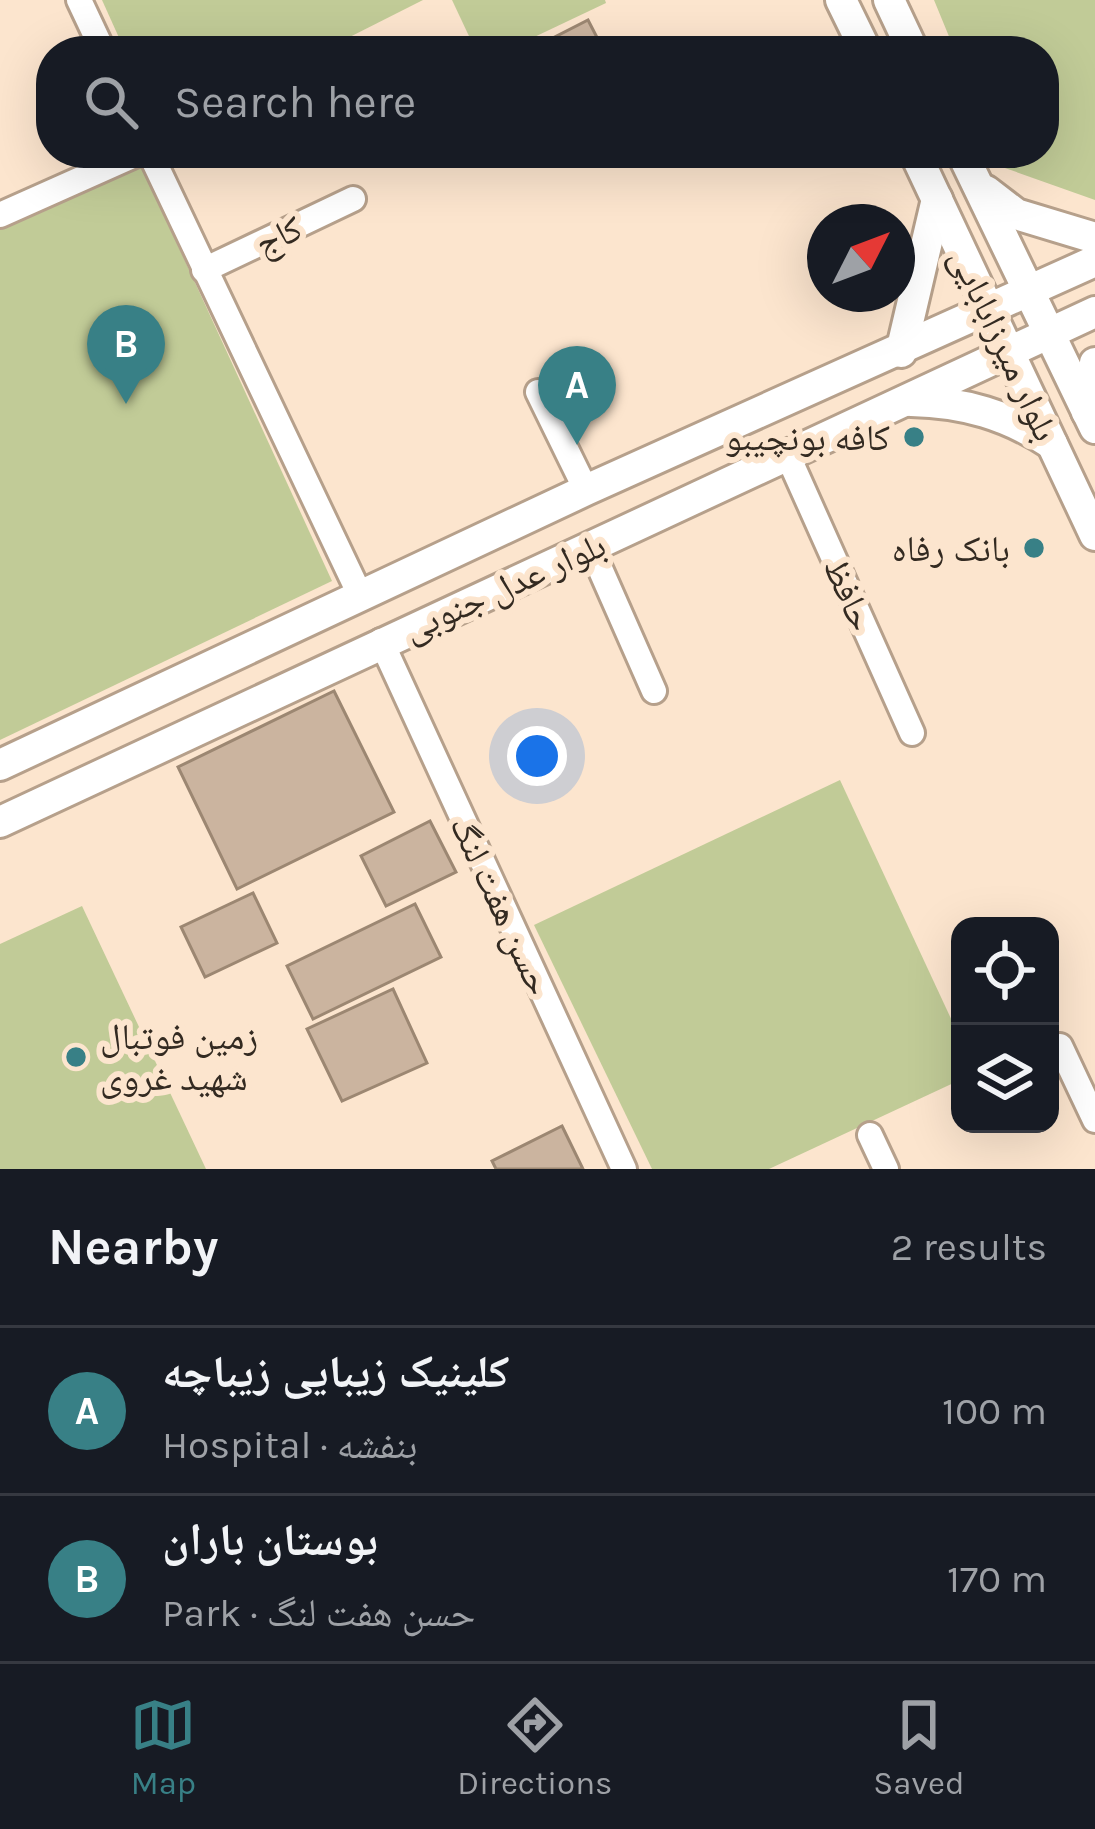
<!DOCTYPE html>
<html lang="en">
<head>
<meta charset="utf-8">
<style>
  body { margin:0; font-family:Karla,"Noto Naskh Arabic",sans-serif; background:#20242c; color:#f1f3f6 }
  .controls { position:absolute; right:36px; bottom:36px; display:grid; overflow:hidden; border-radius:24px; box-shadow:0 12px 48px #0002 }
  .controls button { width:108px; height:108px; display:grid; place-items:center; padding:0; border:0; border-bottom:3px solid #363941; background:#171b24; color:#f1f3f6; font:60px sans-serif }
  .compass { position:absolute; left:807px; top:204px; width:108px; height:108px; border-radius:50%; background:#171b24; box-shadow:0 12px 48px #0002; rotate:48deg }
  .you { position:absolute; left:537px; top:756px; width:42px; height:42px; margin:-30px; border:9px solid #fff; border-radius:50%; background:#1a73e8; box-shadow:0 0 0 18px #1a73e833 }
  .badge { display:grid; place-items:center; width:78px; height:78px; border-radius:50%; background:#388086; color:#fff; font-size:39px; font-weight:700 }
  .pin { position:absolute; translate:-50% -99px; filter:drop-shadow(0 3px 6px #0008) }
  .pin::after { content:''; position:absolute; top:63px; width:42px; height:36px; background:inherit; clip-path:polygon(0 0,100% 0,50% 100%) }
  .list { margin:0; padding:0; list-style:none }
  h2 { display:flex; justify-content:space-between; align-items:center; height:156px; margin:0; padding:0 48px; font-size:51px }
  h2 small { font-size:39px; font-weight:400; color:#9ea1a6 }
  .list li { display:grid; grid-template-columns:78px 1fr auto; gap:36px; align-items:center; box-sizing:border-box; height:168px; padding:0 48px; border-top:3px solid #363941 }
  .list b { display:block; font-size:45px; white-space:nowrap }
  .list p { margin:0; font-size:39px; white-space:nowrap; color:#9ea1a6 }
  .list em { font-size:39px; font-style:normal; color:#9ea1a6 }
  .icon { flex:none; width:66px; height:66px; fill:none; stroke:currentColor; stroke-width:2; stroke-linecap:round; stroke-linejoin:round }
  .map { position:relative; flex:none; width:1095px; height:1169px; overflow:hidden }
  .search { position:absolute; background:#171b24; box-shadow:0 12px 48px #0002; left:36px; right:36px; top:36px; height:132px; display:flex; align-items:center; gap:30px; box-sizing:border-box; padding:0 42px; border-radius:48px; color:#9ea1a6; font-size:45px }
  .sheet { height:492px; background:#171b24 }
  nav { display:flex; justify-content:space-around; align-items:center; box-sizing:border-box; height:168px; border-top:3px solid #363941; background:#171b24; font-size:33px; color:#9ea1a6 }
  nav a { display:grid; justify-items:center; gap:6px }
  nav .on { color:#388086 }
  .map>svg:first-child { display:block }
  .green { fill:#c1cb97 }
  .building { fill:#cbb49f; stroke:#9c8772; stroke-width:3 }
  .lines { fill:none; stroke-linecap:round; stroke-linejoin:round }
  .minor-casing { stroke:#b6a08b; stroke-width:30 }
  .major-casing { stroke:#b6a08b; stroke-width:36 }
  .minor { stroke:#fff; stroke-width:24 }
  .major { stroke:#fff; stroke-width:30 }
  .poi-dot { fill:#388086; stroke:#fce5ce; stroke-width:4.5 }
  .labels { text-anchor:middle; stroke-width:12; stroke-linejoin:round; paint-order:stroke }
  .street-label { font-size:36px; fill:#332a21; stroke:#fce5ce }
  .poi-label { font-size:36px; fill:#332a21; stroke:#fce5ce; text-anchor:end }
</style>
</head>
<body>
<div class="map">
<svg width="1095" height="1169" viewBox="0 0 1095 1169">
  <rect width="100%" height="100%" fill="#fce5ce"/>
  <!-- green -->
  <g class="green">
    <path d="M102,0H423L322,51H125Z"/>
    <path d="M452,0H605L606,3L505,51H476Z"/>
    <path d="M934,0H1095V200L1005,168L998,153H1044V51H955Z"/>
    <path d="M142,167L332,581L0,740V228Z"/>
    <path d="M840,780L960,1038V1080L769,1169H652L534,925Z"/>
    <path d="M82,906L206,1169H0V944Z"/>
  </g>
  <!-- building -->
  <g class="building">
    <path d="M588,20L604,51H560L553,38Z"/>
    <path d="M334,691L394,812L237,889L178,767Z"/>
    <path d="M430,821L456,872L386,906L361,856Z"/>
    <path d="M253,893L277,943L205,977L181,927Z"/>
    <path d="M415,904L441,957L313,1019L287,966Z"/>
    <path d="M393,989L427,1063L342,1101L307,1029Z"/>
    <path d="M562,1126L583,1169H496L492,1161Z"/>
  </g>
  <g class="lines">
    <defs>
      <g id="minor">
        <path d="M79,0L103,51"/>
        <path d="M150,153L361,597"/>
        <path d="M0,215L139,153"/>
        <path d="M204,270L353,199"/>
        <path d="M538,392L586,490"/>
        <path d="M788,456L912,733"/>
        <path d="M591,548L654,691"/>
        <path d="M381,641L624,1169"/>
        <path d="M1060,1046L1095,1120"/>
        <path d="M870,1135L886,1169"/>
      </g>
      <g id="major">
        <path d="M841,0L866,51"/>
        <path d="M889,0L913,51"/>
        <path d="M915,153L1095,535"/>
        <path d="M962,153L1095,428"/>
        <path d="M986,191L1016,214L1095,238"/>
        <path d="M901,352L937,199"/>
        <path d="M911,401C964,402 1008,415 1052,444"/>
        <path d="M1087,412L1095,363"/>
        <path d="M0,765L586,490L1095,261"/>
        <path d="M0,822L1095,312"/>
      </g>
    </defs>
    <!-- minor casing -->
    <use href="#minor" class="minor-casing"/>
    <!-- major casing -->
    <use href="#major" class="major-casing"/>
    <!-- minor -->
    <use href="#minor" class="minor"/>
    <!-- major -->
    <use href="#major" class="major"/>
  </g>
  <!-- markers -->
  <g class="poi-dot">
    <circle cx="914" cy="437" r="12"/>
    <circle cx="1034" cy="548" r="12"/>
    <circle cx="76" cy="1057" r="12"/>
  </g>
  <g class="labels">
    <!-- street labels -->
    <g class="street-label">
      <text transform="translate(278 235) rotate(-25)" y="13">کاج</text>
      <text transform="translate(1005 344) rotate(65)" y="13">بلوار میرزابابایی</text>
      <text transform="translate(504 586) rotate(-24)" y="13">بلوار عدل جنوبی</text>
      <text transform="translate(850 594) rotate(66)" y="13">حافظ</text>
      <text transform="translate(502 905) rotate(65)" y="13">حسن هفت لنگ</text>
    </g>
    <!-- poi labels -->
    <g class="poi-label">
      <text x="890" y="450">کافه بونچیبو</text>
      <text x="1010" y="561">بانک رفاه</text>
      <text x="100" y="1049" text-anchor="start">زمین فوتبال<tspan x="100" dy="41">شهید غروی</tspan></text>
    </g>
  </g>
</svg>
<div class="controls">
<button><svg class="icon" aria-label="locate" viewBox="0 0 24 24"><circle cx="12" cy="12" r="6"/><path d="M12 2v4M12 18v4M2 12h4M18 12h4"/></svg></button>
<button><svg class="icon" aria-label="layers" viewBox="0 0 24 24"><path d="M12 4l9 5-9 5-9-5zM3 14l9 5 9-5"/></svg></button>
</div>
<svg class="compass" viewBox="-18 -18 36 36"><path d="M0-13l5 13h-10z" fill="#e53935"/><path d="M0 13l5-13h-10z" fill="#9ea1a6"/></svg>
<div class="you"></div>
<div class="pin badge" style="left:577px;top:445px">A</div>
<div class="pin badge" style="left:126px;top:404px">B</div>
<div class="search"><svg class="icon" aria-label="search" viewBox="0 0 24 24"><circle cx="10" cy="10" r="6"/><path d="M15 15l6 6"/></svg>Search here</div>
</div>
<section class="sheet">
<h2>Nearby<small>2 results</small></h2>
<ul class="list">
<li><span class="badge">A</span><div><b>کلینیک زیبایی زیباچه</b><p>Hospital · بنفشه</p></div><em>100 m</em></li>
<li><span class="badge">B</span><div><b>بوستان باران</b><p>Park · حسن هفت لنگ</p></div><em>170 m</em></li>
</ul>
</section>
<nav>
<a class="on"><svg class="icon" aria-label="map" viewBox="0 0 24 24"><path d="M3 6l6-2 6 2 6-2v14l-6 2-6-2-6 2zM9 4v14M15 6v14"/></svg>Map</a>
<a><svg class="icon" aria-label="directions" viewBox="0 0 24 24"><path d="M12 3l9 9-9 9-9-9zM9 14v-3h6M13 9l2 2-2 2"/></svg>Directions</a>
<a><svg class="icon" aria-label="saved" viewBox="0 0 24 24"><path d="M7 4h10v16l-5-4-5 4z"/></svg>Saved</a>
</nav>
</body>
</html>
